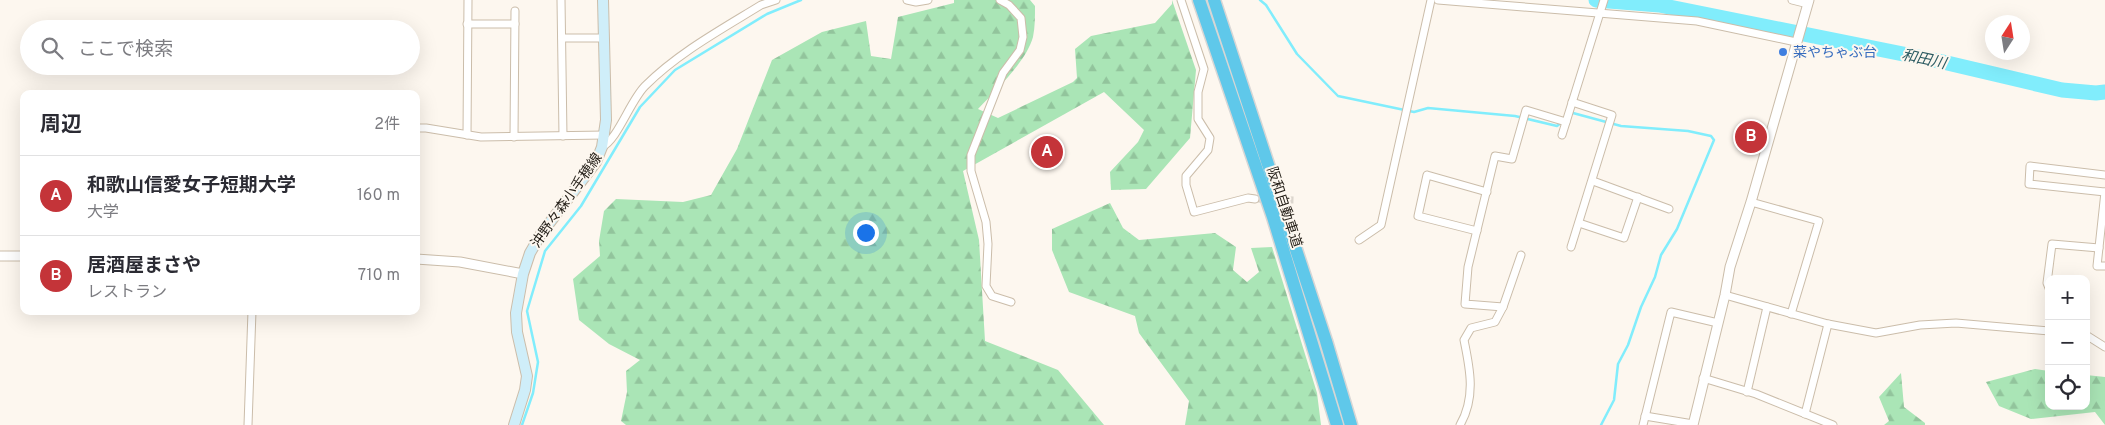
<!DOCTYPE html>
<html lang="ja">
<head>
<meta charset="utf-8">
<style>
  body { margin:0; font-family:Overpass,"Noto Sans JP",sans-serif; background:#f7f7f7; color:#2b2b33 }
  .controls { position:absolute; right:15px; bottom:15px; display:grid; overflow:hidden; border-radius:10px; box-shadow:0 5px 20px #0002 }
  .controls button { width:45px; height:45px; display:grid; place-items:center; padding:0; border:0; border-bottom:1px solid #e1e1e2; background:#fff; color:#2b2b33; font:25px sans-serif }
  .compass { position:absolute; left:1985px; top:15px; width:45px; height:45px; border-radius:50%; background:#fff; box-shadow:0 5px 20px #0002; rotate:12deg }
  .you { position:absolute; left:865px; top:232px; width:18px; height:18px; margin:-12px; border:4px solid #fff; border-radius:50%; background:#1a73e8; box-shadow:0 0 0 8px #1a73e833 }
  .badge { display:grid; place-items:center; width:32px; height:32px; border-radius:50%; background:#c43439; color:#fff; font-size:16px; font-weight:700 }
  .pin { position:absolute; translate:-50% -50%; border:2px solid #fff; box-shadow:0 1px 5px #0006 }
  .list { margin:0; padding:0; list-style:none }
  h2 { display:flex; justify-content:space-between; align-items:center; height:65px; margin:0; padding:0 20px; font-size:21px }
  h2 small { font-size:16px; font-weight:400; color:#7c7c81 }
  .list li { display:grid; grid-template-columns:32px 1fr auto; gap:15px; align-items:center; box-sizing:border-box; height:80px; padding:0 20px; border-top:1px solid #e1e1e2 }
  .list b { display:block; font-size:19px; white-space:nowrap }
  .list p { margin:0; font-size:16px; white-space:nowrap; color:#7c7c81 }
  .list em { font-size:16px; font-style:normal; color:#7c7c81 }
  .icon { flex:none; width:28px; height:28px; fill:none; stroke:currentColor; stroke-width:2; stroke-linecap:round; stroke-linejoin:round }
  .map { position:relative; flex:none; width:2105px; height:425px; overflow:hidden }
  .search { position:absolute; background:#fff; box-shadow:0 5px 20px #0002; left:20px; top:20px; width:400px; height:55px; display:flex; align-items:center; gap:12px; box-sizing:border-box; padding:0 18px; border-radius:28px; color:#7c7c81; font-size:19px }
  .panel { position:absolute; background:#fff; box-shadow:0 5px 20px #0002; left:20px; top:90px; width:400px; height:225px; border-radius:10px }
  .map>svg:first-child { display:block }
  .forest { fill:url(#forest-firs) }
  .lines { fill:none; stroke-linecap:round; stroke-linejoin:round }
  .stream { stroke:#81edfc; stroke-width:2.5 }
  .river { stroke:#81edfc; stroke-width:15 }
  .minor-tunnel { stroke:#dcd6ce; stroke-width:7; stroke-dasharray:7 3.5; stroke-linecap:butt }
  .minor-casing { stroke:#cbbdaa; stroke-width:9 }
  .tertiary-casing { stroke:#cbbdaa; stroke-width:11 }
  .secondary-casing { stroke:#cbbdaa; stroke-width:12 }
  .motorway-casing { stroke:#d7d6d5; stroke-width:15 }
  .minor { stroke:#fff; stroke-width:7 }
  .tertiary { stroke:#fff; stroke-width:9 }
  .secondary { stroke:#cfeef9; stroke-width:10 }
  .motorway { stroke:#5fc8ea; stroke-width:12 }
  .shop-dot { fill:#3f7fe0; stroke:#fdf7ef; stroke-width:2 }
  .labels { text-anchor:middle; stroke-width:4; stroke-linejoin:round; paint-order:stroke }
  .shop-label { font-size:14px; fill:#366cbe; stroke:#fdf7ef; text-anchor:start }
  .street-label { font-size:14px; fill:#221d16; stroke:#fdf7ef }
  .water-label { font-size:15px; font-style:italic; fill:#2d5c63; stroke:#fdf7ef }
</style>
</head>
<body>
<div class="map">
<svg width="2105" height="425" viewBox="0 0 2105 425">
  <defs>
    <pattern id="forest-firs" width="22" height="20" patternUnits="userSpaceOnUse" patternTransform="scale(1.25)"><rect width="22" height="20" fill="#aae5b6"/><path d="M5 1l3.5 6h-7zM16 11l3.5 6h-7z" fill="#92c49c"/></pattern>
  </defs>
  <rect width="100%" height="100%" fill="#fdf7ef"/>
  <!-- forest -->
  <g class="forest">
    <path d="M954,0H1030L1035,6C1035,17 1035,27 1033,37C1026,62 996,90 978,109L998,118L1073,82L1077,78L1075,49L1091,36L1155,23L1172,4V0L1196,70L1190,138L1146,189L1111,190L1110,172L1138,142L1144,130L1104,92L963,171L979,240L985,341L1058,370L1104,425H626L621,421L627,392L626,371L640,360L609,344L579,320L573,279L600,256L599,241L604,211L616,199L683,202L711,195L737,149L772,60L822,32L866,21L871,56L891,59L898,17L954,3Z"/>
    <path d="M1110,203L1123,228L1139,240L1215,233L1236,247L1233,270L1247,282L1259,272L1251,248L1272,247L1317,393L1321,425H1185L1189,401L1139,333L1135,316L1069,292L1052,250V229Z"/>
    <path d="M2035,369L2049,371V406H2086V375L2105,377V425L2095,412L2031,419L1999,406L1986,382Z"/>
    <path d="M1901,373L1904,407L1925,423V425H1884L1889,421L1879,397Z"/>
  </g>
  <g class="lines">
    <!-- stream -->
    <g class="stream">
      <path d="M1260,0L1266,5L1297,54L1338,96L1414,112L1428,108L1515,116L1557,126L1562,122"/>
      <path d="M1570,115L1573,113L1621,126L1688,131L1711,136L1714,140L1677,229L1661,255L1655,277L1641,307L1628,345L1618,364L1614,400L1601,425"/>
      <path d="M522,425L533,393L538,362L527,311L545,251L581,206L640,107L675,70L767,14L801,0"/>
    </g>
    <!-- river -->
    <path class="river" d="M1596,0L1659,5L1943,62L2062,90L2096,93L2105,92"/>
    <!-- minor-tunnel -->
    <path class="minor-tunnel" d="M1255,199L1297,200"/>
    <defs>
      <g id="minor">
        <path d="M561,0L563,136"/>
        <path d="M907,0L916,2L928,0"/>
        <path d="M1000,0L1009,5L1021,18L1023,37L1020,50L1003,73L971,155V171L986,222L988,244L986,286L992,296L1011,302"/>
        <path d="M1181,0L1204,69L1198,92V119L1210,138L1208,150L1186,176V185L1194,212L1248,198L1255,199"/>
        <path d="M1438,0L1697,21L1796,42"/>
        <path d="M1792,0L1808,4"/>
        <path d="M467,24H515"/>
        <path d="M562,38H604"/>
        <path d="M416,128H426L481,137L605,135"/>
        <path d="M467,135L468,0"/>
        <path d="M1562,135L1604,0"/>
        <path d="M514,137L515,11"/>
        <path d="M602,147C618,139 630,101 645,86C678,53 722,29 761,5L776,0"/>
        <path d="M1593,181L1669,209"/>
        <path d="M2105,192L2029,184L2030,166L2105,175"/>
        <path d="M2105,192L2097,266H2105"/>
        <path d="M1751,202L1819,221L1791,314"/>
        <path d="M1579,223L1624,238L1638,197"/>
        <path d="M1477,231L1418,216L1427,175L1487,192"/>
        <path d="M1359,240L1381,225L1431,0"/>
        <path d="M1571,247L1612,115L1572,102"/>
        <path d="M2049,288L2047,283L2052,244L2099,248"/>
        <path d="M1725,295L1828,324L1876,333L1920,325L1956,323L2049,331"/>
        <path d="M1503,307L1465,304L1468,267L1495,156L1512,159L1526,110L1566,122"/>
        <path d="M2086,335L2105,347"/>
        <path d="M1703,378L1756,394L1833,425"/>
        <path d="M1747,392L1767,307"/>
        <path d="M1805,414L1828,324"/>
        <path d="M1645,416L1693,424"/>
        <path d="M248,425L252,311"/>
        <path d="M1460,425C1476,397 1470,369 1464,340L1471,328L1495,322L1503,307L1521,255"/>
        <path d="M1643,425L1671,312L1718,323"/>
      </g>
      <g id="tertiary">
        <path d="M0,256H24"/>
        <path d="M416,259L460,262L523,274"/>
        <path d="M1693,425L1725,295L1730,267L1751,202L1809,0"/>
      </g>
      <path id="secondary" d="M514,425L525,390L527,376L517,332L516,313L523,274L530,253L541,234L596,162L602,147L606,120L603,0"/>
      <g id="motorway">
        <path d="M1199,0L1273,217L1337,425"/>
        <path d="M1214,0L1326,341L1351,425"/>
      </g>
    </defs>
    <!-- minor casing -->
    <use href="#minor" class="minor-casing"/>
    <!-- tertiary casing -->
    <use href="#tertiary" class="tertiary-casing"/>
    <!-- secondary casing -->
    <use href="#secondary" class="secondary-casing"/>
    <!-- motorway casing -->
    <use href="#motorway" class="motorway-casing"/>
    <!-- minor -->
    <use href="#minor" class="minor"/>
    <!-- tertiary -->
    <use href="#tertiary" class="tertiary"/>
    <!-- secondary -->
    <use href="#secondary" class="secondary"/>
    <!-- motorway -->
    <use href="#motorway" class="motorway"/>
  </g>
  <!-- markers -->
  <circle class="shop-dot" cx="1783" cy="52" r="5"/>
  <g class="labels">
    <!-- shop labels -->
    <g class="shop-label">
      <text x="1793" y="57">菜やちゃぶ台</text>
    </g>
    <!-- street labels -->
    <g class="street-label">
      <text transform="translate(566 200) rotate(-55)" y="5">沖野々森小手穂線</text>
      <text transform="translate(1285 207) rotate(72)" y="5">阪和自動車道</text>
    </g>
    <!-- water labels -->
    <g class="water-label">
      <text transform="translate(1924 59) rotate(12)" y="5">和田川</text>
    </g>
  </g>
</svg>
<div class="controls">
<button>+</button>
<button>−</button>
<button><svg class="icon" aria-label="locate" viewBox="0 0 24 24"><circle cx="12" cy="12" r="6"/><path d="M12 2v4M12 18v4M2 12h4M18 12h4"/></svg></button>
</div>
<svg class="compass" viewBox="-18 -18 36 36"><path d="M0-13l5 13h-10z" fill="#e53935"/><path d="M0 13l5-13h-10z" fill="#7c7c81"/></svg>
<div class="you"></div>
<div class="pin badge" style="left:1047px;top:152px">A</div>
<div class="pin badge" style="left:1751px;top:137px">B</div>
<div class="search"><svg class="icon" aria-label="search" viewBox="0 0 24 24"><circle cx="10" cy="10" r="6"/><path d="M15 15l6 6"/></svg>ここで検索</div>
<section class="panel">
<h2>周辺<small>2件</small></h2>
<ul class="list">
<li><span class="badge">A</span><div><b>和歌山信愛女子短期大学</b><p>大学</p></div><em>160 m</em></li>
<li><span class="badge">B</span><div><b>居酒屋まさや</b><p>レストラン</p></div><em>710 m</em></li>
</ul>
</section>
</div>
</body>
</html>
